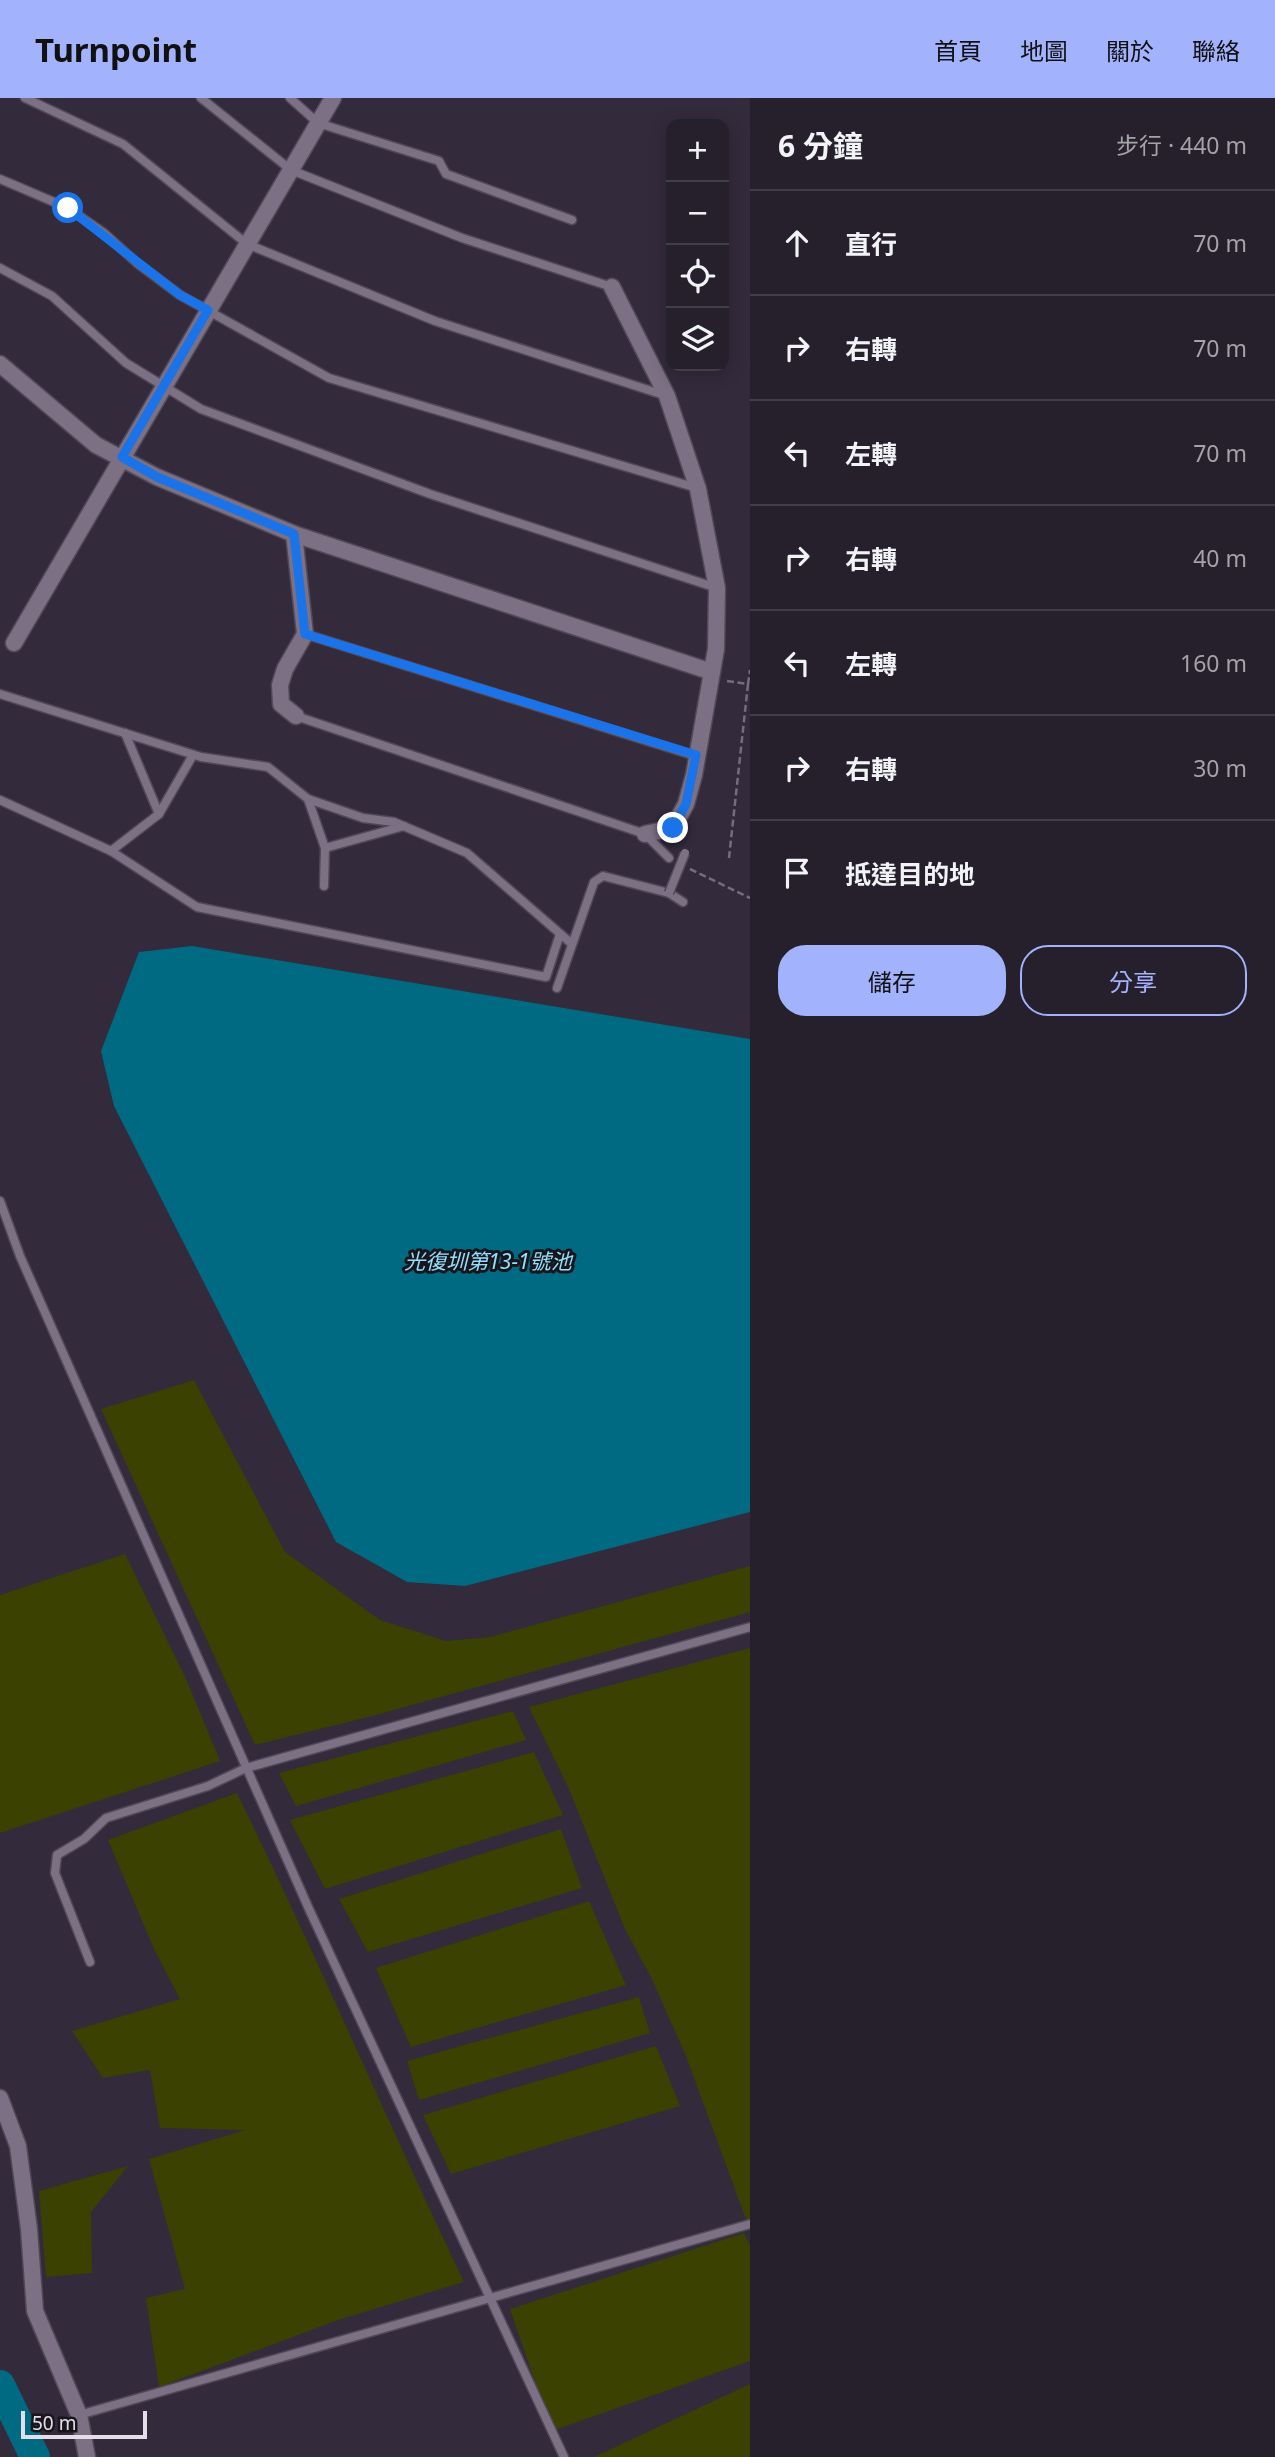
<!DOCTYPE html>
<html lang="zh-TW">
<head>
<meta charset="utf-8">
<style>
  body { margin:0; font-family:"Noto Sans","Noto Sans TC",sans-serif; background:#322d38; color:#f1f3f6 }
  .controls { position:absolute; right:21px; top:21px; display:grid; overflow:hidden; border-radius:14px; box-shadow:0 4px 18px #0003 }
  .controls button { width:63px; height:63px; display:grid; place-items:center; padding:0; border:0; border-bottom:2px solid #423e48; background:#26202c; color:#f1f3f6; font:35px sans-serif }
  .scale { position:absolute; left:21px; bottom:18px; width:126px; box-sizing:border-box; padding-left:7px; border:4px solid #e4dee9; border-top:0; font-size:19px; line-height:24px; white-space:nowrap; color:#e4dee9; -webkit-text-stroke:5px #19151d; paint-order:stroke }
  .stop { position:absolute; width:21px; height:21px; margin:-16px; border:5px solid #1a73e8; border-radius:50%; background:#fff }
  .stop.end { background:#1a73e8; border-color:#fff; box-shadow:0 2px 7px #0008 }
  .list { margin:0; padding:0; list-style:none }
  h2 { display:flex; justify-content:space-between; align-items:center; height:91px; margin:0; padding:0 28px; font-size:30px }
  h2 small { font-size:23px; font-weight:400; color:#a4a3a9 }
  .list li { display:grid; grid-template-columns:46px 1fr auto; gap:21px; align-items:center; box-sizing:border-box; height:105px; padding:0 28px; border-top:2px solid #423e48 }
  .list b { display:block; font-size:26px; white-space:nowrap }
  .list em { font-size:23px; font-style:normal; color:#a4a3a9 }
  .actions { display:flex; gap:14px; padding:21px 28px }
  .actions a { flex:1; padding:16px 0; border:2px solid #a3b2fd; border-radius:28px; text-align:center; font-size:24px; color:#a3b2fd }
  .actions .main { background:#a3b2fd; color:#111 }
  .icon { flex:none; width:38px; height:38px; fill:none; stroke:currentColor; stroke-width:2; stroke-linecap:round; stroke-linejoin:round }
  .map { position:relative; flex:none; width:750px; height:2359px; overflow:hidden }
  header { display:flex; align-items:center; gap:42px; box-sizing:border-box; height:98px; padding:0 35px; background:#a3b2fd; color:#111 }
  header strong { font-size:33px }
  nav { display:flex; gap:38px; margin-inline-start:auto; font-size:24px }
  main { display:flex }
  aside { flex:1; background:#26202c }
  .map>svg:first-child { display:block }
  .green { fill:#3b4100 }
  .water { fill:#006a82 }
  .lines { fill:none; stroke-linecap:round; stroke-linejoin:round }
  .river { stroke:#006a82; stroke-width:30 }
  .service-casing { stroke:#4f4856; stroke-width:11 }
  .minor-casing { stroke:#4f4856; stroke-width:19 }
  .path { stroke:#756d7c; stroke-width:2.5; stroke-dasharray:7 3.5; stroke-linecap:butt }
  .service { stroke:#7b7084; stroke-width:8 }
  .minor { stroke:#7b7084; stroke-width:16 }
  .service-bridge-casing { stroke:#4f4856; stroke-width:11; stroke-linecap:butt }
  .service-bridge { stroke:#7b7084; stroke-width:8 }
  .route { stroke:#1a73e8; stroke-width:9 }
  .labels { text-anchor:middle; stroke-width:6; stroke-linejoin:round; paint-order:stroke }
  .water-label { font-size:21px; font-style:italic; fill:#92e1fb; stroke:#19151d }
</style>
</head>
<body>
<header>
<strong>Turnpoint</strong>
<nav><a>首頁</a><a>地圖</a><a>關於</a><a>聯絡</a></nav>
</header>
<main>
<div class="map">
<svg width="750" height="2359" viewBox="0 0 750 2359">
  <rect width="100%" height="100%" fill="#332a3b"/>
  <!-- green -->
  <g class="green">
    <path d="M194,1282L285,1454L380,1522L446,1543L490,1539L750,1468V1514L372,1618L255,1647L101,1311Z"/>
    <path d="M125,1456L187,1583L220,1663L0,1735V1497Z"/>
    <path d="M750,1550V2123L747,2124L686,1958L651,1879L625,1831L569,1691L529,1609Z"/>
    <path d="M513,1613L526,1642L296,1708L279,1675Z"/>
    <path d="M534,1654L563,1717L325,1791L290,1722Z"/>
    <path d="M237,1695C316,1856 386,2021 464,2184L338,2222L159,2289L146,2200L185,2191L149,2061L245,2032L160,2030L150,1972L103,1980L72,1933L180,1901L154,1851L108,1742Z"/>
    <path d="M561,1731L582,1790L368,1854L339,1801Z"/>
    <path d="M589,1803L626,1887L411,1949L376,1870Z"/>
    <path d="M639,1899L650,1935L419,2002L407,1963Z"/>
    <path d="M656,1948L680,2008L451,2076L423,2017Z"/>
    <path d="M128,2068L91,2114L92,2175L46,2179L39,2093Z"/>
    <path d="M744,2135L750,2148V2263L552,2333L510,2211Z"/>
    <path d="M750,2286V2359H594Z"/>
  </g>
  <!-- water -->
  <path class="water" d="M192,848L750,941V1414L465,1488L407,1484L336,1444L114,1008L101,953L139,854Z"/>
  <g class="lines">
    <!-- river -->
    <path class="river" d="M0,2287L35,2359"/>
    <defs>
      <g id="service">
        <path d="M25,0L123,46L247,146L435,223L664,297"/>
        <path d="M201,0L291,72L462,140L612,189"/>
        <path d="M290,0L318,25L439,63L446,76L572,122"/>
        <path d="M0,81L68,110L104,135L137,165L180,197L329,280L697,390"/>
        <path d="M0,170L52,198L126,265L201,311L430,396L717,490"/>
        <path d="M305,536L696,658"/>
        <path d="M0,596L201,659L268,669L308,701L363,720L394,724L467,755L572,846"/>
        <path d="M296,618L645,736L669,760"/>
        <path d="M308,701L325,750L324,788"/>
        <path d="M0,702L111,753L197,809L546,879L560,836"/>
        <path d="M159,716L193,657"/>
        <path d="M325,750L404,728"/>
        <path d="M111,753L159,716L125,635"/>
        <path d="M557,890L594,784L603,778L669,795L683,804"/>
        <path d="M0,1103L20,1158L309,1811L564,2359"/>
        <path d="M90,1864L55,1775L57,1757L84,1741L106,1720L208,1688L246,1670L750,1529"/>
        <path d="M79,2317L750,2126"/>
      </g>
      <g id="minor">
        <path d="M612,189L667,298L698,391L717,490L716,551L694,677L686,706L673,730L645,736"/>
        <path d="M0,266L96,347L157,379L294,436L712,574"/>
        <path d="M294,436L305,536L285,571L280,587L281,606L296,618"/>
        <path d="M14,545L333,0"/>
        <path d="M0,2000L18,2048L29,2131L35,2213L79,2317L87,2359"/>
      </g>
    </defs>
    <!-- service casing -->
    <use href="#service" class="service-casing"/>
    <!-- minor casing -->
    <use href="#minor" class="minor-casing"/>
    <!-- path -->
    <g class="path">
      <path d="M727,583L748,586L750,572"/>
      <path d="M729,760L748,586"/>
      <path d="M690,771L750,800"/>
    </g>
    <!-- service -->
    <use href="#service" class="service"/>
    <!-- minor -->
    <use href="#minor" class="minor"/>
    <defs>
      <path id="service-bridge" d="M669,795L685,755"/>
    </defs>
    <!-- service-bridge casing -->
    <use href="#service-bridge" class="service-bridge-casing"/>
    <!-- service-bridge -->
    <use href="#service-bridge" class="service-bridge"/>
  </g>
  <g class="lines">
    <!-- route -->
    <path class="route" d="M68,110L180,197L208,212L122,359L157,379L294,436L305,536L696,657L686,706L673,730"/>
  </g>
  <g class="labels">
    <!-- water labels -->
    <g class="water-label">
      <text x="488" y="1171">光復圳第13-1號池</text>
    </g>
  </g>
</svg>
<div class="controls">
<button>+</button>
<button>−</button>
<button><svg class="icon" aria-label="locate" viewBox="0 0 24 24"><circle cx="12" cy="12" r="6"/><path d="M12 2v4M12 18v4M2 12h4M18 12h4"/></svg></button>
<button><svg class="icon" aria-label="layers" viewBox="0 0 24 24"><path d="M12 4l9 5-9 5-9-5zM3 14l9 5 9-5"/></svg></button>
</div>
<div class="scale">50 m</div>
<div class="stop" style="left:68px;top:110px"></div>
<div class="stop end" style="left:673px;top:730px"></div>
</div>
<aside>
<h2>6 分鐘<small>步行 · 440 m</small></h2>
<ul class="list">
<li><svg class="icon" aria-label="ahead" viewBox="0 0 24 24"><path d="M12 20V5M6 11l6-6 6 6"/></svg><div><b>直行</b></div><em>70 m</em></li>
<li><svg class="icon" aria-label="right" viewBox="0 0 24 24"><path d="M7 20v-9h11M14 6l5 5-5 5"/></svg><div><b>右轉</b></div><em>70 m</em></li>
<li><svg class="icon" aria-label="left" viewBox="0 0 24 24"><path d="M17 20v-9H6M10 6l-5 5 5 5"/></svg><div><b>左轉</b></div><em>70 m</em></li>
<li><svg class="icon" aria-label="right" viewBox="0 0 24 24"><path d="M7 20v-9h11M14 6l5 5-5 5"/></svg><div><b>右轉</b></div><em>40 m</em></li>
<li><svg class="icon" aria-label="left" viewBox="0 0 24 24"><path d="M17 20v-9H6M10 6l-5 5 5 5"/></svg><div><b>左轉</b></div><em>160 m</em></li>
<li><svg class="icon" aria-label="right" viewBox="0 0 24 24"><path d="M7 20v-9h11M14 6l5 5-5 5"/></svg><div><b>右轉</b></div><em>30 m</em></li>
<li><svg class="icon" aria-label="arrive" viewBox="0 0 24 24"><path d="M6 21V4h12l-3 4 3 4H6"/></svg><div><b>抵達目的地</b></div></li>
</ul>
<div class="actions"><a class="main">儲存</a><a>分享</a></div>
</aside>
</main>
</body>
</html>
